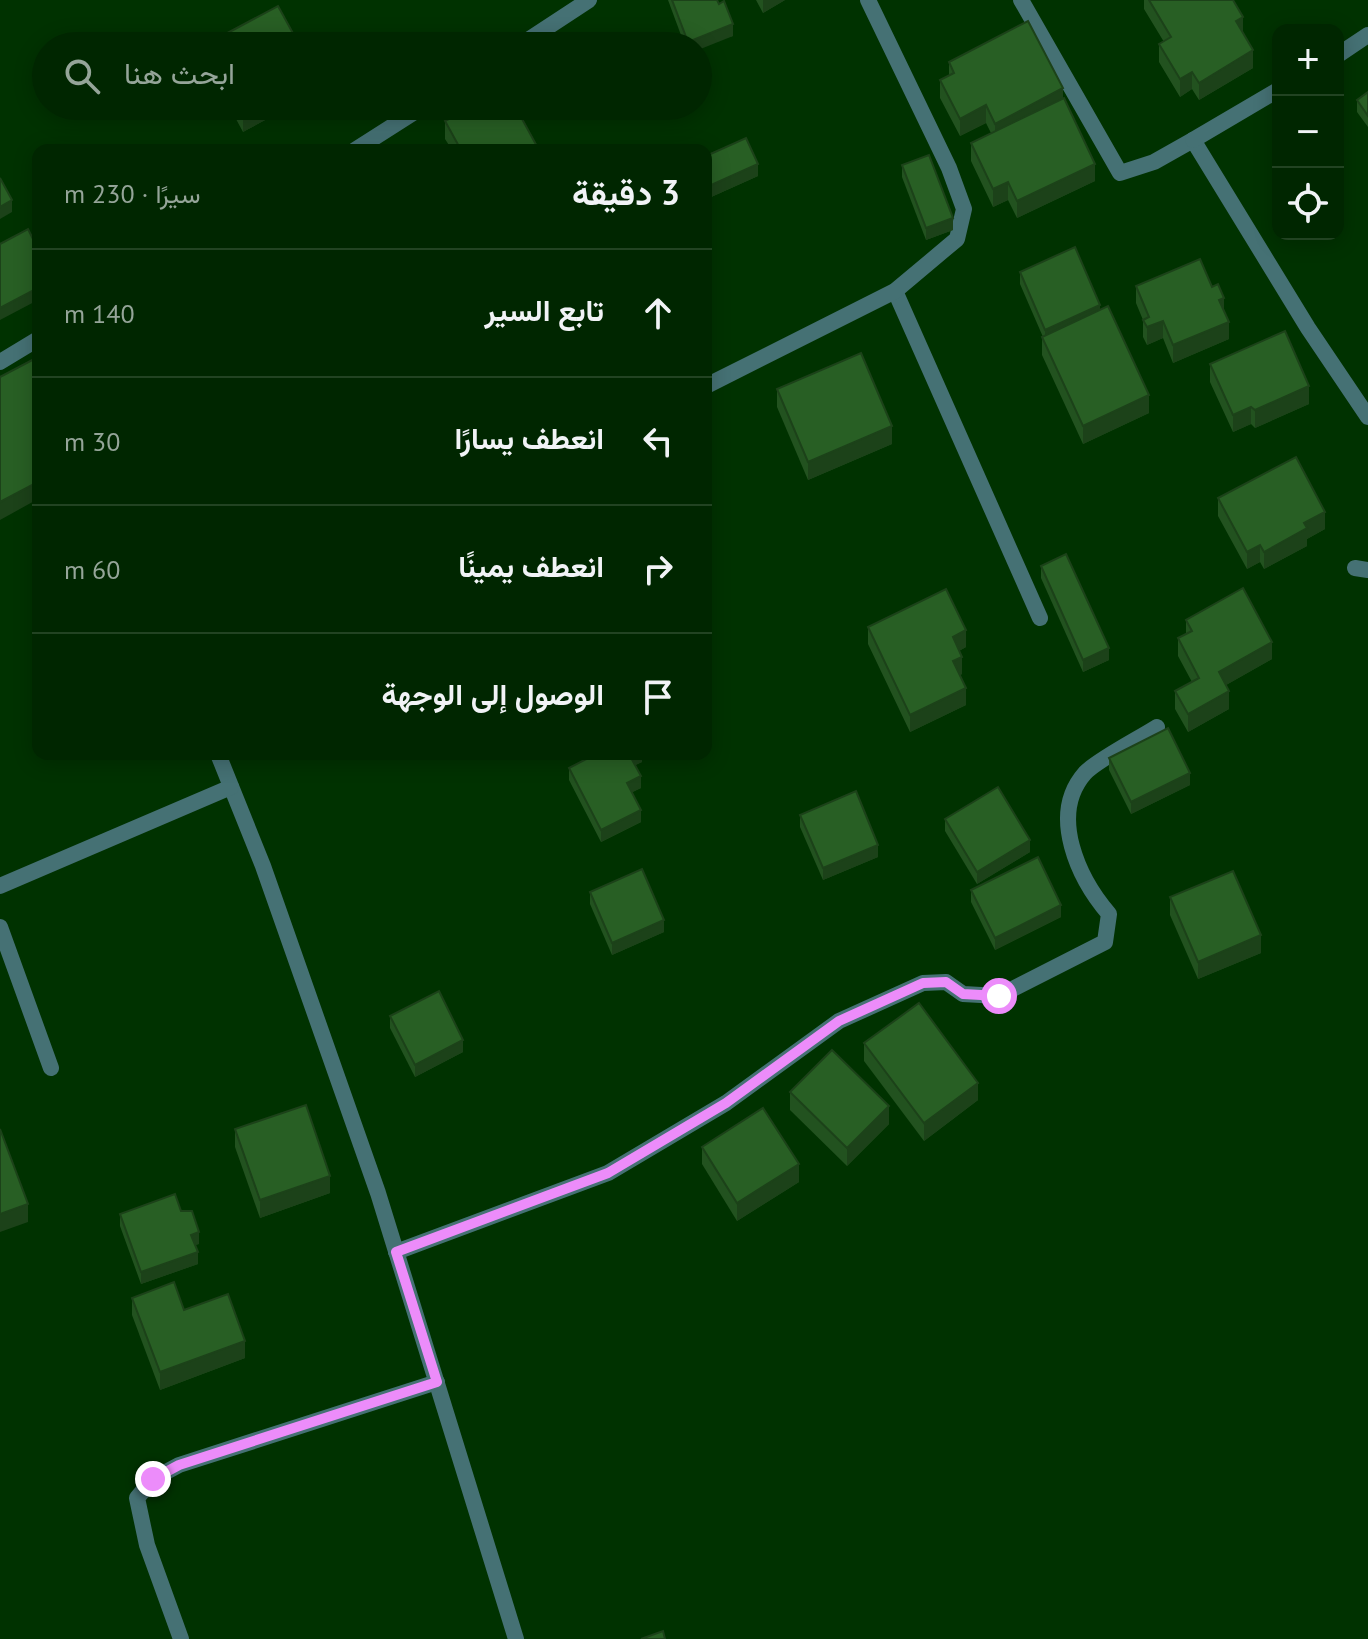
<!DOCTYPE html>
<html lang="ar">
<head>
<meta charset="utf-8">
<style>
  body { margin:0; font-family:"PT Sans",Vazirmatn,sans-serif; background:#0a2e0a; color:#f1f3f6; direction:rtl }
  .controls { position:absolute; right:24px; top:24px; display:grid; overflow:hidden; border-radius:16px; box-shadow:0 4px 20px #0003 }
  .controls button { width:72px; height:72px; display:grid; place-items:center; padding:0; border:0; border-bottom:2px solid #224322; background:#002600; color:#f1f3f6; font:40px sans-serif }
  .stop { position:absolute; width:24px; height:24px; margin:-18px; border:6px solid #ec8cfa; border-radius:50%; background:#fff }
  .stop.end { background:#ec8cfa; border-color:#fff; box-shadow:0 2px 8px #0008 }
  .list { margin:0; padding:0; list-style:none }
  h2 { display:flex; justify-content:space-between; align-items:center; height:104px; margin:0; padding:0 32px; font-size:34px }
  h2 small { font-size:26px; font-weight:400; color:#95a599 }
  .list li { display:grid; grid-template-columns:52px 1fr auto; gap:24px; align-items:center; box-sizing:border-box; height:128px; padding:0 32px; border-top:2px solid #224322 }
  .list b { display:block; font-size:30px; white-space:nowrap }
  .list em { font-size:26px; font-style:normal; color:#95a599 }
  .icon { flex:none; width:44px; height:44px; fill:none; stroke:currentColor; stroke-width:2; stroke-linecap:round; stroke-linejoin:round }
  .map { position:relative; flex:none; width:1368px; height:1639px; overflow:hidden; direction:ltr }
  .search { position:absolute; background:#002600; box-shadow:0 4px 20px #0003; left:32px; top:32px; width:680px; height:88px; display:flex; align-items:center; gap:20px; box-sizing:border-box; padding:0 28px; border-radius:44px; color:#95a599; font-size:30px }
  .panel { position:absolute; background:#002600; box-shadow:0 4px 20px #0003; left:32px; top:144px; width:680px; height:616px; border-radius:16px; direction:rtl }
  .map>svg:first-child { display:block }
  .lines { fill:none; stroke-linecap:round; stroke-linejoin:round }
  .minor { stroke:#457174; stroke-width:16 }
  .wall { fill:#22521f }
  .shaded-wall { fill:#1c4219 }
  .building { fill:#285f24; stroke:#1c4219; stroke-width:2 }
  .route { stroke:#ec8cfa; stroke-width:10 }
</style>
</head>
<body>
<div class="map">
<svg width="1368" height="1639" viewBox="0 0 1368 1639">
  <rect width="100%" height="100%" fill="#003200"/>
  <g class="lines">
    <!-- minor -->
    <g class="minor">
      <path d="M1021,0L1120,173L1154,162L1193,140L1308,328L1368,417"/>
      <path d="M519,46L589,0"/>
      <path d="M1338,55L1368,35"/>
      <path d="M1193,140L1278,90"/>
      <path d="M355,150L424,106"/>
      <path d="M895,291L1040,618"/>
      <path d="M0,362L38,339"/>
      <path d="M706,386L895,291L957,239L964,209L949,168L868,0"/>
      <path d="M1355,568L1368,570"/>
      <path d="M218,754L263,866L378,1193L516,1639"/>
      <path d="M0,886L231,787"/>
      <path d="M0,927L51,1068"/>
      <path d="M396,1252L608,1173L726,1103L839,1021L923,983L946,982L963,994L999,996L1105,942L1109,914C1079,879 1048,815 1085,773C1097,760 1140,738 1157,727"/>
      <path d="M181,1639L147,1545L137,1498L153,1479L179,1465L437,1382"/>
    </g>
  </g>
  <!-- wall -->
  <g class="wall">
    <path d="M668,0H717L733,36L698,46H685Z"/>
    <path d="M756,0H785L763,13Z"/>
    <path d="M1144,0H1233L1253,68L1199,100L1192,89L1180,97L1159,62V44L1164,42L1144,9Z"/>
    <path d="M949,62L1063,99L1095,181L1017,218L1008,200L993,207L971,161V143L991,133L986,123L960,136L940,98V80L949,76Z"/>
    <path d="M1368,92V127L1357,112V100Z"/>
    <path d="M229,106H291L243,132Z"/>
    <path d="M445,121L539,150H452L445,139Z"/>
    <path d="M706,156L758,176L709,198L706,191Z"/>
    <path d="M902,165L953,230L926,240L902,177Z"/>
    <path d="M1020,272L1100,310L1149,413L1083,444L1042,355V337H1043L1020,284Z"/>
    <path d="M1136,286L1212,287L1224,311L1229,339L1173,363L1163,338L1147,345L1143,337V320L1136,303Z"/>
    <path d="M1210,364L1309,404L1255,428L1251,424L1233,432L1210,382Z"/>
    <path d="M777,389L892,444L808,480L777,407Z"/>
    <path d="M1218,498L1325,529L1307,539V546L1264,569L1260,562L1247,569L1218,516Z"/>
    <path d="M1041,566L1109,660L1083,672L1041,578Z"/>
    <path d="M1186,620L1272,659L1226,685L1229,709L1188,732L1175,709V691L1192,682L1178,656V638L1186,634Z"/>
    <path d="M868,627L966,647L959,651L962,674L960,675L966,705L910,732L868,644Z"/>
    <path d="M642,754V762L635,765L641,788L632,792L641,822L601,842L569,780V768Z"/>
    <path d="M1109,758L1190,785L1131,814L1109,770Z"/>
    <path d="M800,815L878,857L823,880L800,827Z"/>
    <path d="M945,819L1030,852L977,884L945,831Z"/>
    <path d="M971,890L1061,917L995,950L971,902Z"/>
    <path d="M590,892L664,932L612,955L590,904Z"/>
    <path d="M1170,897L1261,953L1198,979L1170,915Z"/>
    <path d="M390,1016L463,1052L415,1077L390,1028Z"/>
    <path d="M864,1043L978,1100L924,1141L864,1061Z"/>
    <path d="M790,1092L889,1124L847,1166L790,1110Z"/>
    <path d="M235,1129L330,1193L260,1218L235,1147Z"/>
    <path d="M702,1147L799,1182L737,1221L702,1164Z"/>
    <path d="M181,1211L199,1244L195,1245L198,1264L141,1284L120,1226V1214Z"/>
    <path d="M132,1298L184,1310L245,1358L160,1390L132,1315Z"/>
  </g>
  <!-- shaded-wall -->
  <g class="shaded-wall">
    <path d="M763,0H785L763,13Z"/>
    <path d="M1243,17V34L1236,21Z"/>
    <path d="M733,24V36L698,50V46H688V42Z"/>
    <path d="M1253,50V68L1199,100V83Z"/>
    <path d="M1192,72V89L1180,97V79Z"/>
    <path d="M1063,88V106L995,141V124Z"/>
    <path d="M986,105V123L960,136V119Z"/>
    <path d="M259,106H291L243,132V115Z"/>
    <path d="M758,164V176L709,198V186Z"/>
    <path d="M1095,164V181L1017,218V201Z"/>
    <path d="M1008,182V200L993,207V189Z"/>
    <path d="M12,200V212L0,219V207Z"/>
    <path d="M953,218V230L926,240V228Z"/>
    <path d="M38,288V300L0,320V308Z"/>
    <path d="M1224,298V315L1219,300Z"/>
    <path d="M1100,305V317L1045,341V330Z"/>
    <path d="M1163,321V338L1147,345V327Z"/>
    <path d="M1229,322V339L1173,363V345Z"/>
    <path d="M1309,386V404L1255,428V410Z"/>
    <path d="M1149,395V413L1083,444V426Z"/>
    <path d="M1251,407V424L1233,432V415Z"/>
    <path d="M892,426V444L808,480V462Z"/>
    <path d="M38,482V499L0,520V502Z"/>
    <path d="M1325,512V529L1307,539V546L1264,569V552L1304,523Z"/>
    <path d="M1260,545V562L1247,569V552Z"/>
    <path d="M966,630V647L953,654V637Z"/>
    <path d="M1272,642V659L1219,689V672Z"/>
    <path d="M1109,648V660L1083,672V660Z"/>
    <path d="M962,657V674L953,679V661Z"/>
    <path d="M966,688V705L910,732V715Z"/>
    <path d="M1229,691V709L1188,732V714Z"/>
    <path d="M634,754H642V762L630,768V756Z"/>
    <path d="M1190,773V785L1131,814V802Z"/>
    <path d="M641,776V788L627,795V783Z"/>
    <path d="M641,810V822L601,842V830Z"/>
    <path d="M1030,840V852L977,884V872Z"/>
    <path d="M878,845V857L823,880V868Z"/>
    <path d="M1061,905V917L995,950V938Z"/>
    <path d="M664,920V932L612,955V943Z"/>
    <path d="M1261,935V953L1198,979V962Z"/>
    <path d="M463,1040V1052L415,1077V1065Z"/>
    <path d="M978,1083V1100L924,1141V1123Z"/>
    <path d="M889,1106V1124L847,1166V1148Z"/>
    <path d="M799,1164V1182L737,1221V1203Z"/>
    <path d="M330,1176V1193L260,1218V1200Z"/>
    <path d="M28,1204V1222L0,1232V1214Z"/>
    <path d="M199,1232V1244L191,1246V1235Z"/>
    <path d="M198,1252V1264L141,1284V1272Z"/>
    <path d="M245,1341V1358L160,1390V1372Z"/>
  </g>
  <!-- building -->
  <g class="building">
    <path d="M672,0H717L719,4L724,1L733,24L688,42Z"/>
    <path d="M1149,0H1233L1243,17L1236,21L1253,50L1199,83L1192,72L1180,79L1159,44L1171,37Z"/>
    <path d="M278,6L300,46L205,45Z"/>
    <path d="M1028,21L1063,88L995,124L986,105L960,119L940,80L954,73L949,62Z"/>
    <path d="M1368,92V116L1357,100Z"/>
    <path d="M1064,98L1095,164L1017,201L1008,182L993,189L971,143Z"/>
    <path d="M238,106H259L243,115Z"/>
    <path d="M473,106H515L539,150H461L445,121Z"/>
    <path d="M746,138L758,164L709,186L706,179V156Z"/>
    <path d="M929,155L953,218L926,228L902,165Z"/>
    <path d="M0,178L12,200L0,207Z"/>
    <path d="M28,229L38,249V288L0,308V244Z"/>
    <path d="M1075,247L1100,305L1045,330L1020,272Z"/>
    <path d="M1200,259L1212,287L1218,284L1224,298L1219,300L1229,322L1173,345L1163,321L1147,327L1143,320L1149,317L1136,286Z"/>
    <path d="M1108,306L1149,395L1083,426L1042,337Z"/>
    <path d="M1285,331L1309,386L1255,410L1251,407L1233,415L1210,364Z"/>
    <path d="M861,353L892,426L808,462L777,389Z"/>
    <path d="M38,357V482L0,502V377Z"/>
    <path d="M1296,457L1325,512L1304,523L1307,528L1264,552L1260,545L1247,552L1218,498Z"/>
    <path d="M1066,554L1109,648L1083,660L1041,566Z"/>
    <path d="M1243,588L1272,642L1219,672L1229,691L1188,714L1175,691L1199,678L1178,638L1192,631L1186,620Z"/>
    <path d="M946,589L966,630L953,637L962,657L953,661L966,688L910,715L868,627Z"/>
    <path d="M1168,728L1190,773L1131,802L1109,758Z"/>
    <path d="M596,754H634L630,756L641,776L627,783L641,810L601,830L569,768Z"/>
    <path d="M998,787L1030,840L977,872L945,819Z"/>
    <path d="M856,791L878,845L823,868L800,815Z"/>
    <path d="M1038,857L1061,905L995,938L971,890Z"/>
    <path d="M642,869L664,920L612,943L590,892Z"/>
    <path d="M1233,871L1261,935L1198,962L1170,897Z"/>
    <path d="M439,991L463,1040L415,1065L390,1016Z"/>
    <path d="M919,1003L978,1083L924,1123L864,1043Z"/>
    <path d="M832,1050L889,1106L847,1148L790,1092Z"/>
    <path d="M306,1105L330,1176L260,1200L235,1129Z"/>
    <path d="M763,1108L799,1164L737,1203L702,1147Z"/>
    <path d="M0,1129L28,1204L0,1214Z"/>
    <path d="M175,1194L181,1211H192L199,1232L191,1235L198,1252L141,1272L120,1214Z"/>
    <path d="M174,1282L184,1310L228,1294L245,1341L160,1372L132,1298Z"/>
    <path d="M663,1631L665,1639H641Z"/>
  </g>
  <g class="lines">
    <!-- route -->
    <path class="route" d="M153,1479L179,1465L437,1382L396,1252L608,1173L726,1103L839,1021L923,983L946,982L963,994L999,996"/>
  </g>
</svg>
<div class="controls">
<button>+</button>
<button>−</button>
<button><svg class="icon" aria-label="locate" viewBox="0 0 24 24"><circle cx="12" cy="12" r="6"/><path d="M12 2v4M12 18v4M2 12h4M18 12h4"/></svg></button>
</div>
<div class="stop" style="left:999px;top:996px"></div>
<div class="stop end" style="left:153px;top:1479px"></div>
<div class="search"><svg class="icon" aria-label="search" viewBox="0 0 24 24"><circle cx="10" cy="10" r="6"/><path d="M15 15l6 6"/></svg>ابحث هنا</div>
<section class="panel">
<h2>3 دقيقة<small>سيرًا · 230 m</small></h2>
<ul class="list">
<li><svg class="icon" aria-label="ahead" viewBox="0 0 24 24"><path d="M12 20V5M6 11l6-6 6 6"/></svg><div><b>تابع السير</b></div><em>140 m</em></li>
<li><svg class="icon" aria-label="left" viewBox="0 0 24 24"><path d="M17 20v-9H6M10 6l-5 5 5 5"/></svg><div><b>انعطف يسارًا</b></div><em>30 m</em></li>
<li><svg class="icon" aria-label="right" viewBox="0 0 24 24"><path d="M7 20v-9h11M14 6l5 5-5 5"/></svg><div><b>انعطف يمينًا</b></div><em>60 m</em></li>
<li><svg class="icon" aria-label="arrive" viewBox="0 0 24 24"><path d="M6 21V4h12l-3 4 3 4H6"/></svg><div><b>الوصول إلى الوجهة</b></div></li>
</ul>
</section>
</div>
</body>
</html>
